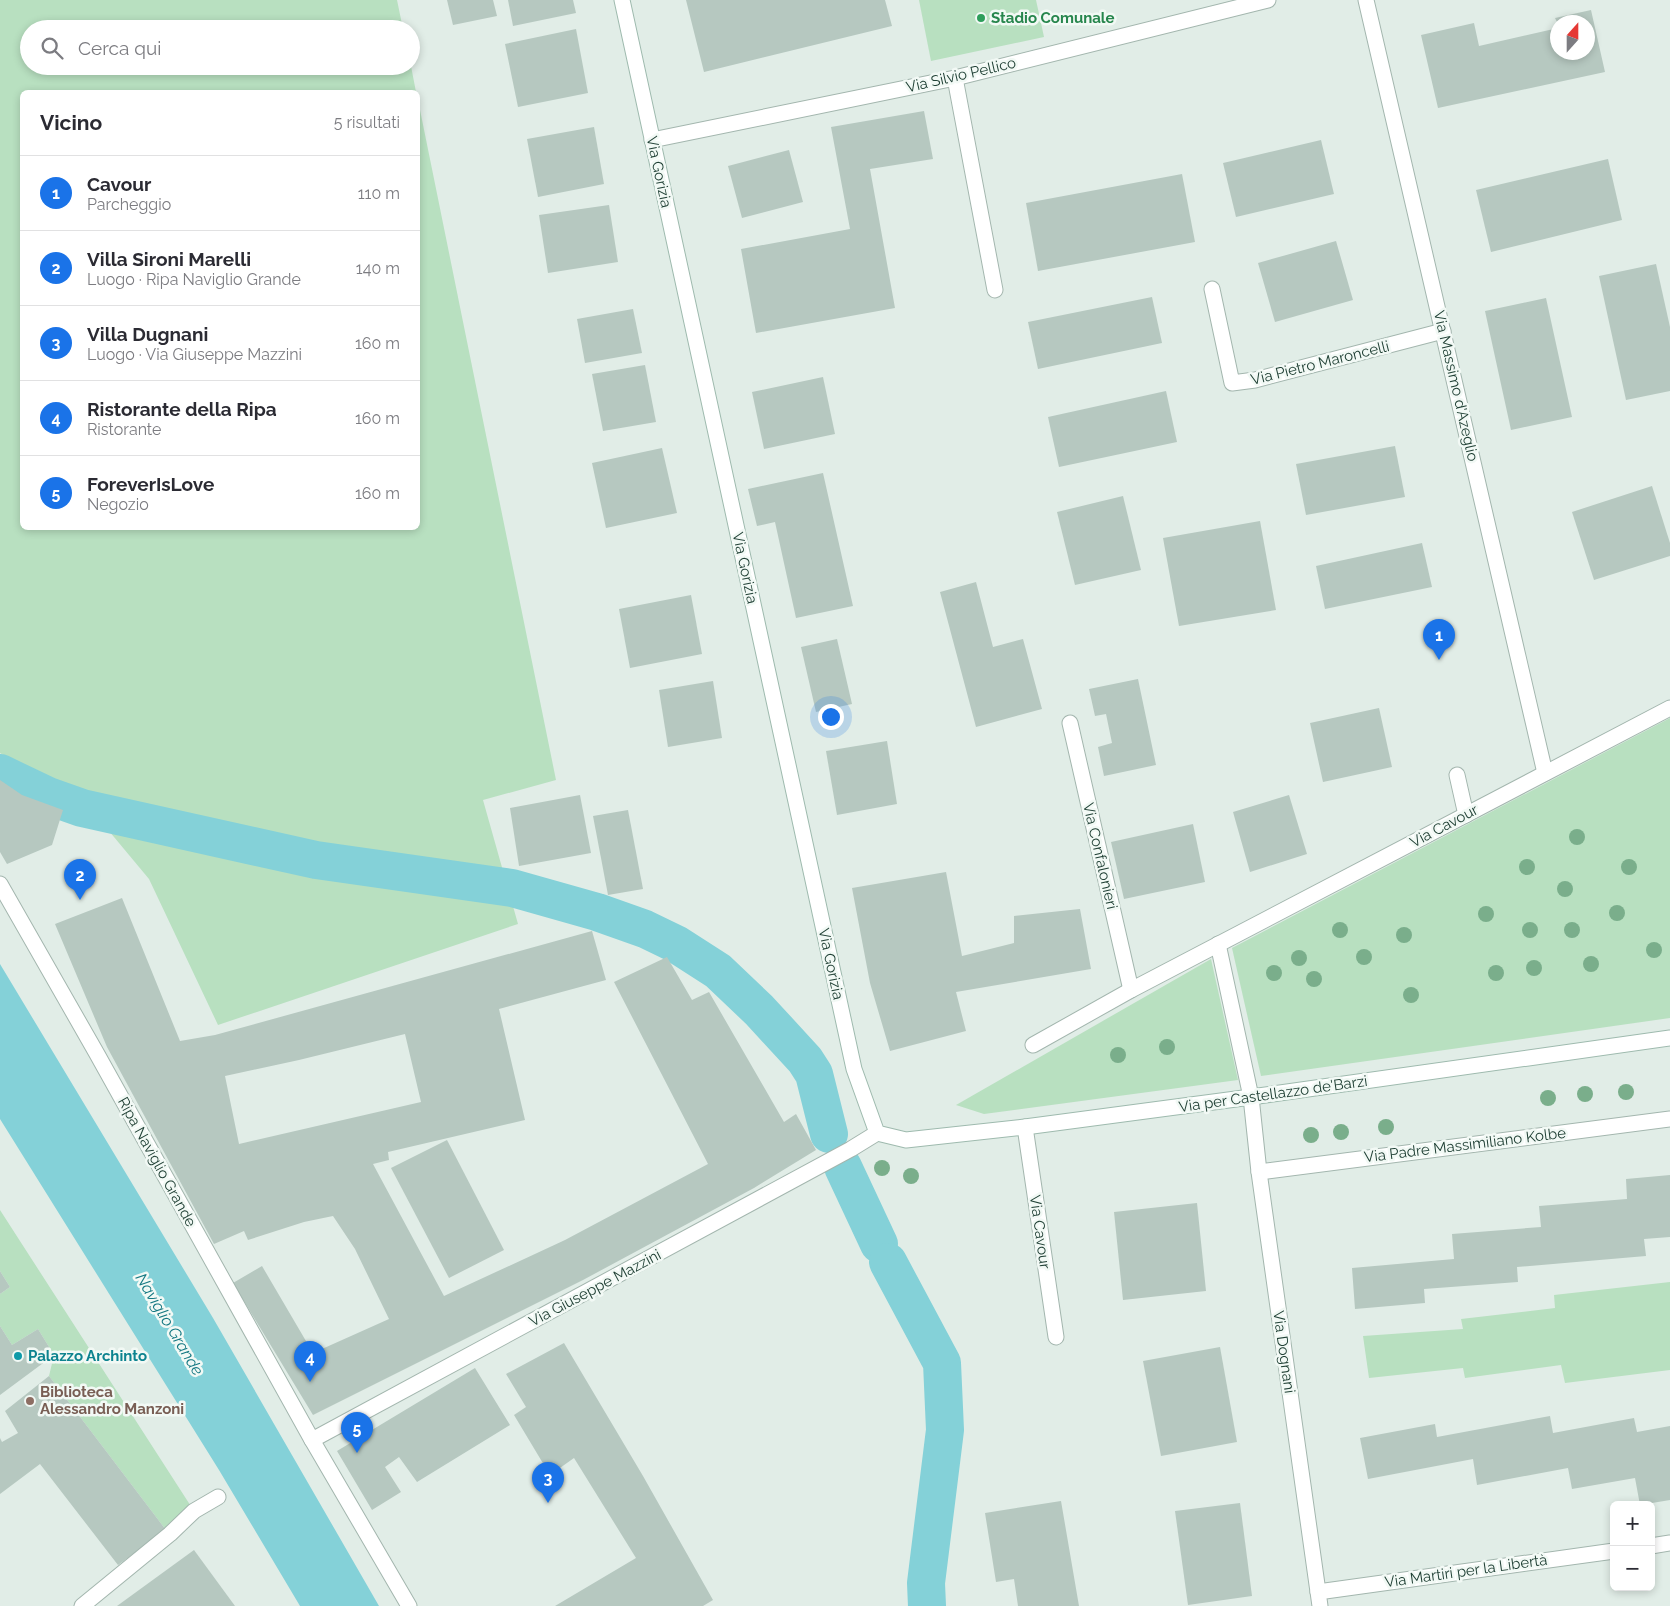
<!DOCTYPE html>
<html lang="it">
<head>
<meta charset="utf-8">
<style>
  body { margin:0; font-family:Raleway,sans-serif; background:#f7f7f7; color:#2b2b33 }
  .controls { position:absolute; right:15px; bottom:15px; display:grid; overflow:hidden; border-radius:8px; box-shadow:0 2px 8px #0003 }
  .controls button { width:45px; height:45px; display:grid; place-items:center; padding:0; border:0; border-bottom:1px solid #e1e1e2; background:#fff; color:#2b2b33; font:25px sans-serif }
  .compass { position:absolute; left:1550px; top:15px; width:45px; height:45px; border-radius:50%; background:#fff; box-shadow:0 2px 8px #0003; rotate:21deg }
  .you { position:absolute; left:830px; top:716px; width:18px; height:18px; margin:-12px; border:4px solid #fff; border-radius:50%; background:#1a73e8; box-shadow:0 0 0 8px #1a73e833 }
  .badge { display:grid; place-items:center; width:32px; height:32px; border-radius:50%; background:#1a73e8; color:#fff; font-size:16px; font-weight:700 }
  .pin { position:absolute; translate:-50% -41px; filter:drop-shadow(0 1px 2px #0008) }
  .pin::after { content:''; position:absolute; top:26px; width:18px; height:15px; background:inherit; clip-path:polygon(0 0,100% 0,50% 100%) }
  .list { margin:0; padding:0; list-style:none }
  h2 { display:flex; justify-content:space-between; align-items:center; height:65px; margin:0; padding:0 20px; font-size:21px }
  h2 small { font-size:16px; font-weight:400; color:#7c7c81 }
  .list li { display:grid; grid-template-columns:32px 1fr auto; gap:15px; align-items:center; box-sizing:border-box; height:75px; padding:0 20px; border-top:1px solid #e1e1e2 }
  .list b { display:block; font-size:19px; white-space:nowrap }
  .list p { margin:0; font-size:16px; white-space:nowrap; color:#7c7c81 }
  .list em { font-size:16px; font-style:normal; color:#7c7c81 }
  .icon { flex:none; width:28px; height:28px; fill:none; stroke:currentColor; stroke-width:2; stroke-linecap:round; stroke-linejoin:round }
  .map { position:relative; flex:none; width:1670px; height:1606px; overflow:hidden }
  .search { position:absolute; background:#fff; box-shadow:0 2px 8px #0003; left:20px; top:20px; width:400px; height:55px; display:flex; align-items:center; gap:12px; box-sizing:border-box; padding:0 18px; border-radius:28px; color:#7c7c81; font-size:19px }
  .panel { position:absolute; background:#fff; box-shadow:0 2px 8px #0003; left:20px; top:90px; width:400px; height:440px; border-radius:8px }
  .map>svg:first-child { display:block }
  .green { fill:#b8e0c0 }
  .water { fill:#84d1d8 }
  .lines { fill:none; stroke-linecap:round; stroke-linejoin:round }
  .canal { stroke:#84d1d8; stroke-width:38 }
  .building { fill:#b6c8c0; fill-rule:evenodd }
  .lane-casing { stroke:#a3b6ae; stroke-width:17 }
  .street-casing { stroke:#a3b6ae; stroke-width:17 }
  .secondary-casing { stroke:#9ebaae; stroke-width:17 }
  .lane { stroke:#fff; stroke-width:15 }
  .street { stroke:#fff; stroke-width:15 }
  .secondary { stroke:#fff; stroke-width:15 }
  .tree { fill:#7aae8b }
  .leisure-dot { fill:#2e9e5b; stroke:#f2f9f5; stroke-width:2 }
  .culture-dot { fill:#0f9aa8; stroke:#f2f9f5; stroke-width:2 }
  .education-dot { fill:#8d6e63; stroke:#f2f9f5; stroke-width:2 }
  .labels { text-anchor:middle; stroke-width:5; stroke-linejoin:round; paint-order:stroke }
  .leisure-label { font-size:15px; font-weight:bold; fill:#27864d; stroke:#f2f9f5; text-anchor:start }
  .street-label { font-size:15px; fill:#204035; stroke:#f2f9f5 }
  .culture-label { font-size:15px; font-weight:bold; fill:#0d838f; stroke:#f2f9f5; text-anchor:start }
  .education-label { font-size:15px; font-weight:bold; fill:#785e54; stroke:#f2f9f5; text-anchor:start }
  .water-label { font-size:16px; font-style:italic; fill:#147882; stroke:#f2f9f5 }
</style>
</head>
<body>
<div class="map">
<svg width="1670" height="1606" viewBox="0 0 1670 1606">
  <rect width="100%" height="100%" fill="#e1ede7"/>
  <!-- green -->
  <g class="green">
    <path d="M0,0H397L403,29H29V66H411L416,92H22V528H418V100L556,780L483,800L518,924L218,1025L149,879L94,813L0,753Z"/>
    <path d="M919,0H1036L1044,37L931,61Z"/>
    <path d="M1670,718V1018L1261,1076L1232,948Z"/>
    <path d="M1211,959L1238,1080L984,1114L956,1105Z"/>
    <path d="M0,1210L194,1511L166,1530L49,1376L54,1355L38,1329L12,1345L0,1326V1294L10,1287L0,1271Z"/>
    <path d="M1670,1282V1370L1565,1383L1561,1365L1465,1378L1463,1368L1369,1378L1363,1336L1463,1329L1461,1319L1555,1308L1554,1295Z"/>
  </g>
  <!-- water -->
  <path class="water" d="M0,964L213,1318L379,1606H300L219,1470L0,1119Z"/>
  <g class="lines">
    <!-- canal -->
    <g class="canal">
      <path d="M0,773L48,796L82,808L316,860L512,888L597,912L645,929L676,944L718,971L759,1010L805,1060L814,1074L829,1134"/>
      <path d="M843,1167L879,1244"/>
      <path d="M888,1262L942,1363L945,1430L926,1583L927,1606"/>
    </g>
  </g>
  <!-- building -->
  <g class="building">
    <path d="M447,0H493L497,16L453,25Z"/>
    <path d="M508,0H573L576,13L513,26Z"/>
    <path d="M686,0H885L892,26L704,72Z"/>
    <path d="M1591,10L1605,72L1438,108L1421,35L1474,23L1479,46L1558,28V52H1588V22H1557L1555,18Z"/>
    <path d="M576,29L588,93L518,107L505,44Z"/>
    <path d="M924,111L933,159L870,169L895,308L756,333L741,249L850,229L831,127Z"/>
    <path d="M594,127L604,184L538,197L527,139Z"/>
    <path d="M1321,140L1334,194L1236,217L1223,163Z"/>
    <path d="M789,150L803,202L742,218L728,166Z"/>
    <path d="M1608,159L1622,220L1491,252L1476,190Z"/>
    <path d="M1182,174L1195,242L1038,271L1026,203Z"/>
    <path d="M609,205L618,262L548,273L539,215Z"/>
    <path d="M1336,241L1353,300L1275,322L1258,263Z"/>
    <path d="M1656,264L1670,327V391L1626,400L1599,276Z"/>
    <path d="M1152,297L1162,343L1038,369L1028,322Z"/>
    <path d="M1546,298L1572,417L1511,430L1485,311Z"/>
    <path d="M633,309L642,353L585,363L577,319Z"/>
    <path d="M645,365L656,422L603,431L592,374Z"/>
    <path d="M823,377L835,434L764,449L752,392Z"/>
    <path d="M1166,391L1177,442L1059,467L1048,417Z"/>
    <path d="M1395,446L1405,497L1306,515L1296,464Z"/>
    <path d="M662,448L677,513L606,528L592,463Z"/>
    <path d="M823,473L853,606L796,618L775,522L757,526L748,489Z"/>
    <path d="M1652,486L1670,543V556L1594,580L1572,512Z"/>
    <path d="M1123,496L1141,570L1075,585L1057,512Z"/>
    <path d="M1260,521L1276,610L1179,626L1163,538Z"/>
    <path d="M1422,543L1432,587L1325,609L1316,566Z"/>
    <path d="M976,582L993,647L1023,639L1042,709L976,727L940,592Z"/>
    <path d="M691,595L702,654L630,668L619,609Z"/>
    <path d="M837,639L852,704L816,712L801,647Z"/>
    <path d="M1138,679L1156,765L1104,776L1098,747L1112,743L1106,714L1095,716L1089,689Z"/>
    <path d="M713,681L722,738L668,747L659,690Z"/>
    <path d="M1379,708L1392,767L1323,782L1310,723Z"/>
    <path d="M887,741L897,804L837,815L826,751Z"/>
    <path d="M0,780L22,795L63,810L52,845L7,864L0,852Z"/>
    <path d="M580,795L591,853L519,866L510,808Z"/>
    <path d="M1289,795L1307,854L1250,872L1233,812Z"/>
    <path d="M628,810L643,889L608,895L593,816Z"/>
    <path d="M1193,824L1205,882L1124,899L1111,842Z"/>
    <path d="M946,872L962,956L1014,943V916L1080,909L1091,969L956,992L966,1031L890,1051L870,983L852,888Z"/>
    <path d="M122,898L180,1041L215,1035L592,931L606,980L499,1009L525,1120L388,1152L389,1160L373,1164L444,1296L565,1240L708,1164L614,982L667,957L692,1000L709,992L784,1122L796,1114L816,1150L754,1188L583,1280L313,1415L233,1283L262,1266L313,1353L389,1319L355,1249L333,1216L304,1222L248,1240L244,1231L214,1244L107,1047L55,924ZM405,1034L421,1102L239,1144L225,1076L299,1060Z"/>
    <path d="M447,1140L504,1250L449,1278L391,1168Z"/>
    <path d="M1670,1175V1237L1644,1239L1646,1256L1517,1267L1518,1282L1424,1289L1425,1303L1355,1309L1352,1268L1454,1259L1452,1234L1541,1227L1539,1206L1627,1199L1626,1179Z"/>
    <path d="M1197,1203L1206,1291L1123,1300L1114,1212Z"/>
    <path d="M0,1271L10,1287L0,1294Z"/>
    <path d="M0,1326L12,1345L38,1329L54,1355L0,1395Z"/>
    <path d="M564,1343L643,1476L713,1600L703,1606H555L636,1558L574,1458L550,1475L514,1415L526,1407L506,1374Z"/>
    <path d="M1220,1347L1237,1442L1161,1456L1143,1361Z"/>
    <path d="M475,1368L510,1425L417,1482L399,1457L385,1467L401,1492L372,1510L337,1451Z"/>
    <path d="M49,1376L166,1530L118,1565L40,1464L0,1494V1438L2,1442L18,1433L5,1411Z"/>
    <path d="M1550,1416L1553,1433L1634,1418L1637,1432L1670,1426V1500L1640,1505L1635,1478L1572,1489L1568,1468L1477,1485L1473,1459L1368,1479L1360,1438L1435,1424L1437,1437Z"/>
    <path d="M1061,1501L1079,1606H1018L1014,1579L996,1582L985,1513Z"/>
    <path d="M1240,1503L1252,1596L1188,1605L1175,1511Z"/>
    <path d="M194,1550L235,1606H117Z"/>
  </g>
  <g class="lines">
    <defs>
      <g id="lane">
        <path d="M955,78L995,290"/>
        <path d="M1457,775L1466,815"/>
        <path d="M312,1440L409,1606"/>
      </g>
      <g id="street">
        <path d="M1366,0L1545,773"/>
        <path d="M652,140L955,78L1268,0"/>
        <path d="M1212,289L1232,383L1255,380L1443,331"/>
        <path d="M1070,723L1131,990"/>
        <path d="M0,884L97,1054L312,1440L851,1149L877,1133"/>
        <path d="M1218,944L1251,1097L1259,1172L1320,1606"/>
        <path d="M1033,1045L1131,990L1670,708"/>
        <path d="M1025,1127L1056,1337"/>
        <path d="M1259,1172L1670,1119"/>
        <path d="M1651,1546L1670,1543"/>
        <path d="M1318,1592L1614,1551"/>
        <path d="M82,1606L170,1534L194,1511L218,1497"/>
      </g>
      <path id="secondary" d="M622,0L854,1069L877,1133L906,1140L1025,1127L1251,1097L1670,1038"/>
    </defs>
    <!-- lane casing -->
    <use href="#lane" class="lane-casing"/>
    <!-- street casing -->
    <use href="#street" class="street-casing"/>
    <!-- secondary casing -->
    <use href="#secondary" class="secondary-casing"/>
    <!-- lane -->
    <use href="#lane" class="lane"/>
    <!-- street -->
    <use href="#street" class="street"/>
    <!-- secondary -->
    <use href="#secondary" class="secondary"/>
  </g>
  <!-- trees -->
  <g class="tree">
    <circle cx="1577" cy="837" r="8"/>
    <circle cx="1527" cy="867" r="8"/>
    <circle cx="1629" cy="867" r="8"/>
    <circle cx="1565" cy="889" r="8"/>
    <circle cx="1617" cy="913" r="8"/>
    <circle cx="1486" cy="914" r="8"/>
    <circle cx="1340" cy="930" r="8"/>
    <circle cx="1530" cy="930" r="8"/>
    <circle cx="1572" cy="930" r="8"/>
    <circle cx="1404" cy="935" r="8"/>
    <circle cx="1654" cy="950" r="8"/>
    <circle cx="1364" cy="957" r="8"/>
    <circle cx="1299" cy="958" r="8"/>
    <circle cx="1591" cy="964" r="8"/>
    <circle cx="1534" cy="968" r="8"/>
    <circle cx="1274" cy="973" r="8"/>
    <circle cx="1496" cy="973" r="8"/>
    <circle cx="1314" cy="979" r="8"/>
    <circle cx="1411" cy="995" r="8"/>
    <circle cx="1167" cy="1047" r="8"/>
    <circle cx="1118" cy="1055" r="8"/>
    <circle cx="1626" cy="1092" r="8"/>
    <circle cx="1585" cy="1094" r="8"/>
    <circle cx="1548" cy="1098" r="8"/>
    <circle cx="1386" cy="1127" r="8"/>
    <circle cx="1341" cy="1132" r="8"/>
    <circle cx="1311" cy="1135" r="8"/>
    <circle cx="882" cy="1168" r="8"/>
    <circle cx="911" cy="1176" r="8"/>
  </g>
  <!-- markers -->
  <circle class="leisure-dot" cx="981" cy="18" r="5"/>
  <circle class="culture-dot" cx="18" cy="1356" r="5"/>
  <circle class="education-dot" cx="30" cy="1401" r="5"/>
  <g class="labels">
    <!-- leisure labels -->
    <g class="leisure-label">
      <text x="991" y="23">Stadio Comunale</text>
    </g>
    <!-- street labels -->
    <g class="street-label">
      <text transform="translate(961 75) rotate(-13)" y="5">Via Silvio Pellico</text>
      <text transform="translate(659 172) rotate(78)" y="5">Via Gorizia</text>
      <text transform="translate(1320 363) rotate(-14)" y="5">Via Pietro Maroncelli</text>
      <text transform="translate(1456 386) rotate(77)" y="5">Via Massimo d'Azeglio</text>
      <text transform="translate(745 568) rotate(78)" y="5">Via Gorizia</text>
      <text transform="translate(1444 826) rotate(-28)" y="5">Via Cavour</text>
      <text transform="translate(1100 856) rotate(77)" y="5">Via Confalonieri</text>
      <text transform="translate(831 964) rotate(78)" y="5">Via Gorizia</text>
      <text transform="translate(1273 1094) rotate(-8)" y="5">Via per Castellazzo de'Barzi</text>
      <text transform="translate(1465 1145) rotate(-7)" y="5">Via Padre Massimiliano Kolbe</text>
      <text transform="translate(157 1162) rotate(61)" y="5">Ripa Naviglio Grande</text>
      <text transform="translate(1040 1232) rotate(82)" y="5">Via Cavour</text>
      <text transform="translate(595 1288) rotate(-28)" y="5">Via Giuseppe Mazzini</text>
      <text transform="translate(1284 1352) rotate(82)" y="5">Via Dognani</text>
      <text transform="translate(1466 1571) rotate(-8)" y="5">Via Martiri per la Libertà</text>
    </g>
    <!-- culture labels -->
    <g class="culture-label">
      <text x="28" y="1361">Palazzo Archinto</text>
    </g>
    <!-- education labels -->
    <g class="education-label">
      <text x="40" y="1397">Biblioteca<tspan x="40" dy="17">Alessandro Manzoni</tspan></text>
    </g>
    <!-- water labels -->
    <g class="water-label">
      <text transform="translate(170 1324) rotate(59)" y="6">Naviglio Grande</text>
    </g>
  </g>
</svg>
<div class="controls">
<button>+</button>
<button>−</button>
</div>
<svg class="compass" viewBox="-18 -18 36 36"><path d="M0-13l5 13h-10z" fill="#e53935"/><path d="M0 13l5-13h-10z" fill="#7c7c81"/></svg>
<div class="you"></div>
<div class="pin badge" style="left:1439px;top:660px">1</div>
<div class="pin badge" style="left:80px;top:900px">2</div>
<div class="pin badge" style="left:548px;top:1503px">3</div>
<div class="pin badge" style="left:310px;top:1382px">4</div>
<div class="pin badge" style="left:357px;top:1453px">5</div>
<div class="search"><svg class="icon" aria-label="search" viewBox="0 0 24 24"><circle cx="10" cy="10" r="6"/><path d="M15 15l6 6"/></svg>Cerca qui</div>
<section class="panel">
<h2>Vicino<small>5 risultati</small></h2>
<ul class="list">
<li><span class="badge">1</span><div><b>Cavour</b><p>Parcheggio</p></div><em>110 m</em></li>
<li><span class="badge">2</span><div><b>Villa Sironi Marelli</b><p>Luogo · Ripa Naviglio Grande</p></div><em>140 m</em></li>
<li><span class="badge">3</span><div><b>Villa Dugnani</b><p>Luogo · Via Giuseppe Mazzini</p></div><em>160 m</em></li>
<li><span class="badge">4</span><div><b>Ristorante della Ripa</b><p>Ristorante</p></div><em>160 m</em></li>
<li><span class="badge">5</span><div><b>ForeverIsLove</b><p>Negozio</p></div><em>160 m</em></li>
</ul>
</section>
</div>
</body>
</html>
